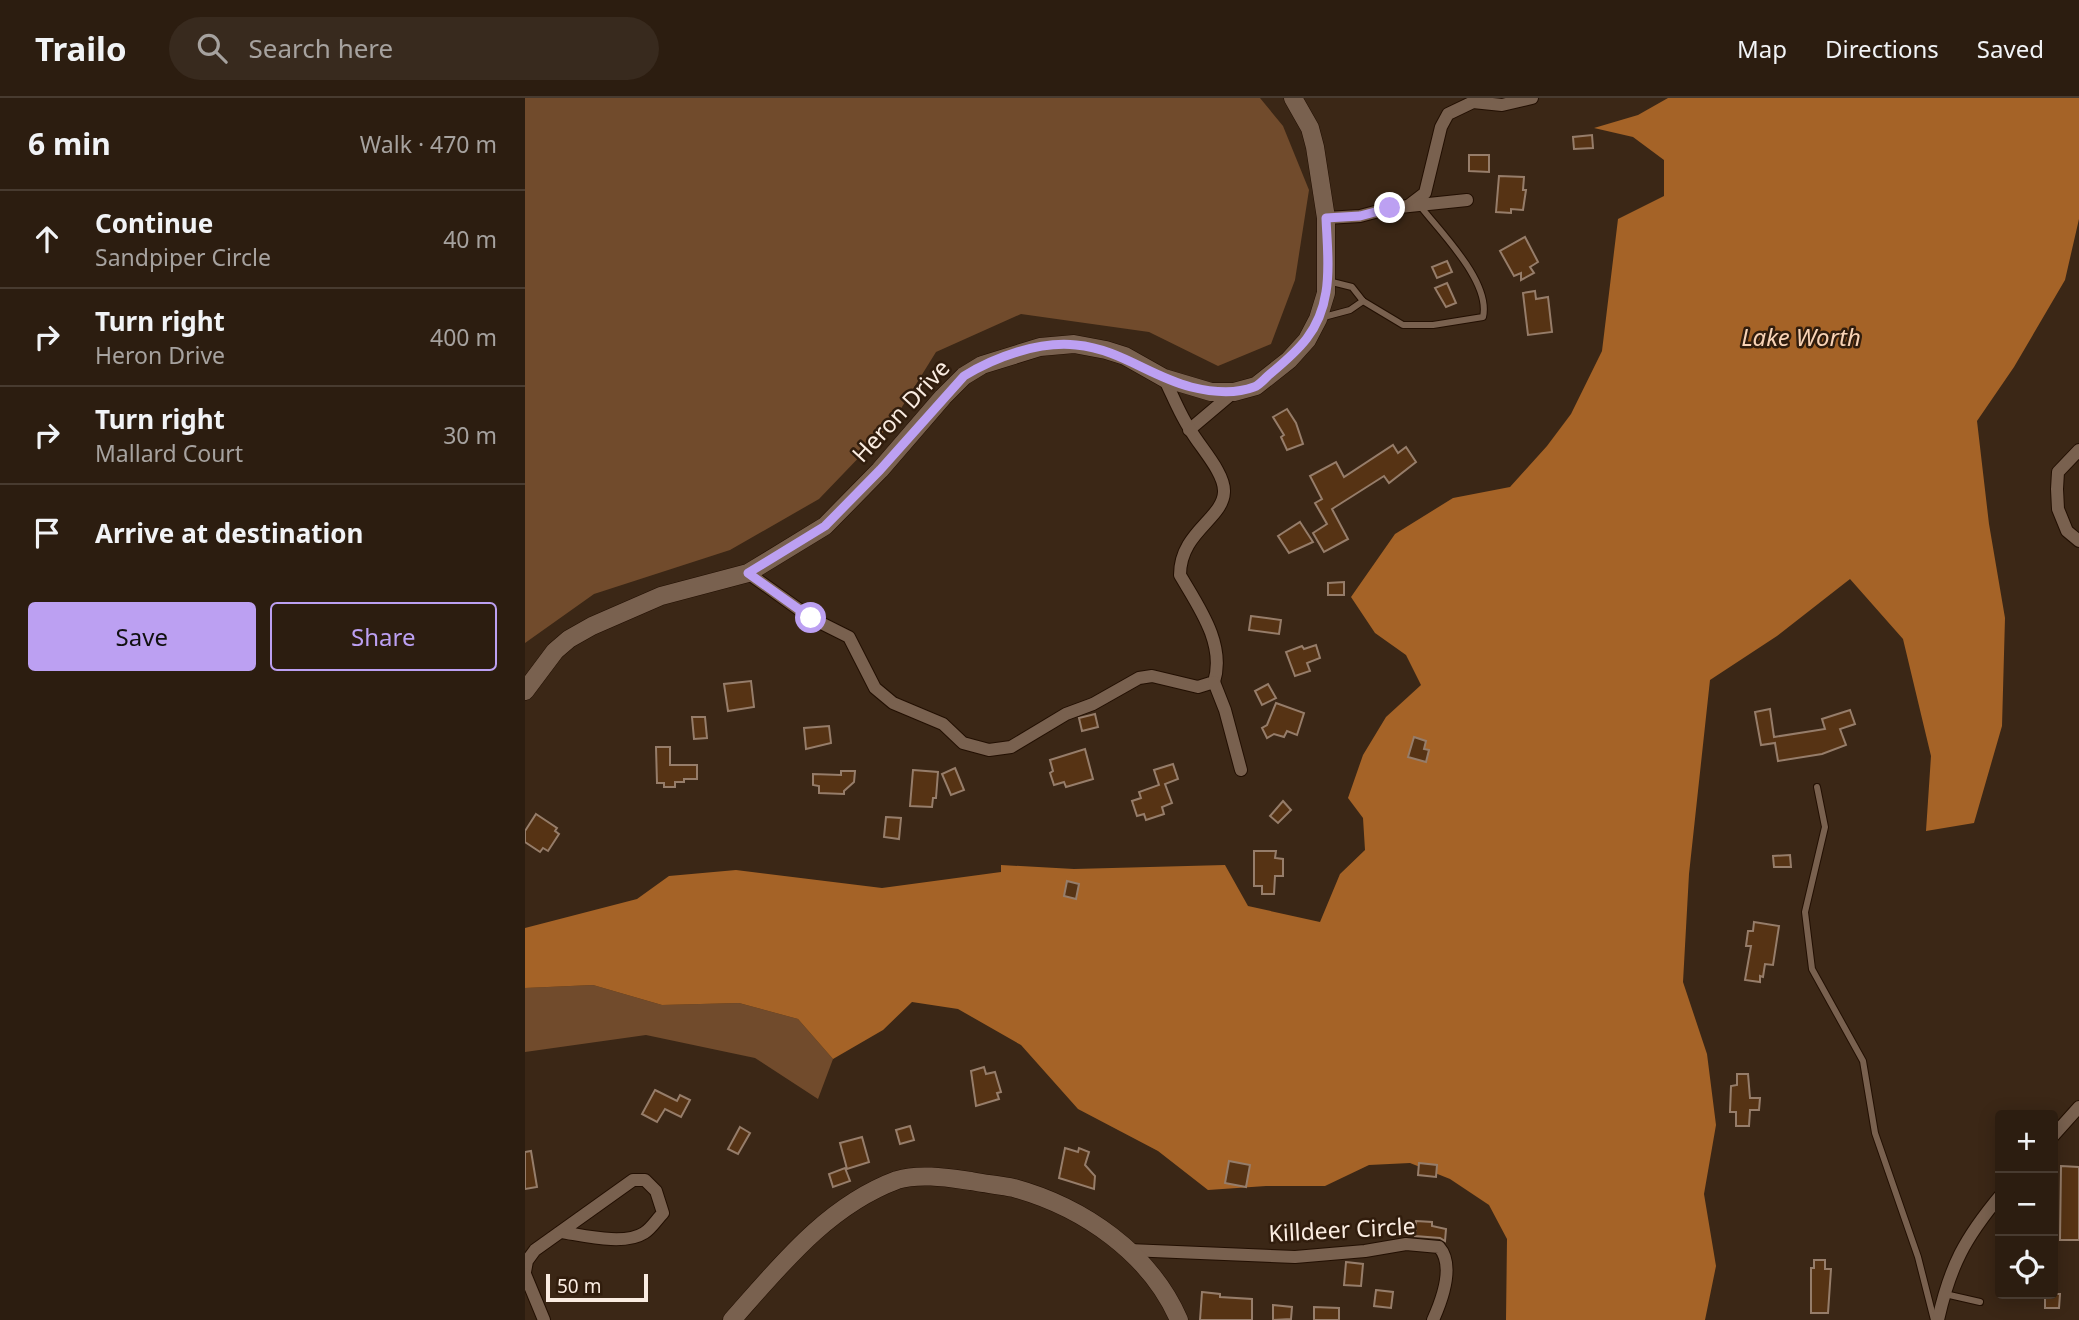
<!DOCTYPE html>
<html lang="en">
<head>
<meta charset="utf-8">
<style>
  body { margin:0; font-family:"Noto Sans",sans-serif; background:#382a1e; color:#f1f3f6 }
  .controls { position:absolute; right:21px; bottom:21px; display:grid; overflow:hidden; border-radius:7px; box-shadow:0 4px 18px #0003 }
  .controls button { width:63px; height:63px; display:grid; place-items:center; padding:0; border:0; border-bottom:2px solid #483b30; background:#2c1d10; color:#f1f3f6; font:35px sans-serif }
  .scale { position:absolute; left:21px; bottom:18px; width:102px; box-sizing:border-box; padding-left:7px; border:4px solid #faece1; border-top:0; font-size:19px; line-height:24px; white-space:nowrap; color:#faece1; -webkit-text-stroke:5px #311d0d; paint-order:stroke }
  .stop { position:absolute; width:21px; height:21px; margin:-16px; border:5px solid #bca0f2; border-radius:50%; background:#fff }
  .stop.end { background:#bca0f2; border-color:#fff; box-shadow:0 2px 7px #0008 }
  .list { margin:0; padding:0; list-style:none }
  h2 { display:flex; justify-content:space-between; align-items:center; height:91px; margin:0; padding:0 28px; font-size:30px }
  h2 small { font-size:23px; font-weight:400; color:#a6a29f }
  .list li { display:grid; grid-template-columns:46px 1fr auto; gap:21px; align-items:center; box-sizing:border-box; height:98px; padding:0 28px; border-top:2px solid #483b30 }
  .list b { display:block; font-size:26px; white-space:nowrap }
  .list p { margin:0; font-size:23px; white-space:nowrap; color:#a6a29f }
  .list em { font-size:23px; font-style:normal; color:#a6a29f }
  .actions { display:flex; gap:14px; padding:21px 28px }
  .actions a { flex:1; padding:16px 0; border:2px solid #bca0f2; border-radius:7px; text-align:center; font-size:24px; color:#bca0f2 }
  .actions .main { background:#bca0f2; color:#111 }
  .icon { flex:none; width:38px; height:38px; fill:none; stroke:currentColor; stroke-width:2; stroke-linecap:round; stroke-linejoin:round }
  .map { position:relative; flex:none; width:1554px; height:1222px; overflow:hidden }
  header { display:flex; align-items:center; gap:42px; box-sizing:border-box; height:98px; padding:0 35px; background:#2c1d10; border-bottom:2px solid #483b30 }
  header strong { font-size:33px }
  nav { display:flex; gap:38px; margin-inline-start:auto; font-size:24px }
  .search { width:490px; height:63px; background:#382a1e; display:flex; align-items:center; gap:18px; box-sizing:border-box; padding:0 24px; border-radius:38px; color:#a6a29f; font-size:26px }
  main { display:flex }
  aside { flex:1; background:#2c1d10 }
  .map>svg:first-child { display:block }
  .green { fill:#714b2c }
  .water { fill:#a56327 }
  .building { fill:#563314; stroke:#967d6a; stroke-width:2 }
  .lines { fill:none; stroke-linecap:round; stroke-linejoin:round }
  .lane-casing { stroke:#220f02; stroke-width:8 }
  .street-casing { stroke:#220f02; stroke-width:14 }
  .secondary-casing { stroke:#220f02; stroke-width:19 }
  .lane { stroke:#79614f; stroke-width:6 }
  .street { stroke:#79614f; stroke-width:12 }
  .secondary { stroke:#79614f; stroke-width:18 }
  .route { stroke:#bca0f2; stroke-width:9 }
  .labels { text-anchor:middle; stroke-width:5; stroke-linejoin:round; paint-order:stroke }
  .street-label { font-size:23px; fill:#faece1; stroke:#311d0d }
  .water-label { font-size:24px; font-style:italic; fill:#f8d3b6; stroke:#311d0d }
</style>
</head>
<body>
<header>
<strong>Trailo</strong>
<div class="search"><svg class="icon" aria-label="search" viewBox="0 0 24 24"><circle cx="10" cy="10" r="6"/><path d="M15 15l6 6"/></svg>Search here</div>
<nav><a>Map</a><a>Directions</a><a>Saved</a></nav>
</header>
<main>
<aside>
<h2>6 min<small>Walk · 470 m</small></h2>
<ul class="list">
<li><svg class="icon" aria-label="ahead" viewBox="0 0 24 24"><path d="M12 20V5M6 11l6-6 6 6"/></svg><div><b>Continue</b><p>Sandpiper Circle</p></div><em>40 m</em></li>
<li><svg class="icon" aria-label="right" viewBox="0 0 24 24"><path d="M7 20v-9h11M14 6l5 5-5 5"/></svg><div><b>Turn right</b><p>Heron Drive</p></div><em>400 m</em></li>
<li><svg class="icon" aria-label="right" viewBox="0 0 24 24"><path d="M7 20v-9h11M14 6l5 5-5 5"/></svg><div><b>Turn right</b><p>Mallard Court</p></div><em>30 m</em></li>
<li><svg class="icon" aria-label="arrive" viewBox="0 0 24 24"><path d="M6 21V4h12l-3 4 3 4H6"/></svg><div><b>Arrive at destination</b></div></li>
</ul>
<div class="actions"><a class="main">Save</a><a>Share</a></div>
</aside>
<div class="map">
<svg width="1554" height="1222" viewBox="0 0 1554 1222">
  <rect width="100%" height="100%" fill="#3b2716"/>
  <!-- green -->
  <g class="green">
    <path d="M0,0H735L758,28L784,92L770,182L746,246L693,268L624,234L496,216L411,254L367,325L294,401L205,452L69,496L0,545Z"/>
    <path d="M68,887L137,907L214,905L273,921L308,961L293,1001L230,960L121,937L0,954V890Z"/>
  </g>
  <!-- water -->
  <path class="water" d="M1143,0H1554V121L1540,182L1489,269L1452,323L1464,426L1480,520L1477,628L1449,725L1401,733L1406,658L1378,541L1325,481L1252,538L1185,582L1164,776L1158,884L1182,956L1191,1027L1179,1096L1191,1168L1180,1222H981L982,1141L964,1107L925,1081L885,1065L844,1067L800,1088H741L683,1092L633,1053L553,1011L496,947L433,911L387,904L358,932L308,961L273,921L214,905L137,907L68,887L0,890V830L112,801L144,778L211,772L357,790L476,774V767L549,771L700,767L723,808L795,824L815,776L840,752L838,720L823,700L838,657L861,619L896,587L881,557L850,535L826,499L870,436L928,400L985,389L1022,348L1046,316L1077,253L1093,121L1139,98V62L1108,39L1069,30L1113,17Z"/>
  <!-- building -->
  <g class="building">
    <path d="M1067,37L1068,50L1049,51L1048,39Z"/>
    <path d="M944,57H964V74L944,73Z"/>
    <path d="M974,78L999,79L998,92H1001L998,112L986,111V115L971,114Z"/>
    <path d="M1000,139L1013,164L1005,169L1009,175L996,182V175L989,178L975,153Z"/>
    <path d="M922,163L927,174L912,180L907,169Z"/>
    <path d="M922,185L931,205L921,209L910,190Z"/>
    <path d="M1010,193L1011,201L1023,199L1027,234L1003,237L998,195Z"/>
    <path d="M762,311L771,325L778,346L762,352L756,339L759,337L748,319Z"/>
    <path d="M868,347L873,355L881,349L891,364L864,385L859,378L807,411L823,441L799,454L788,435L802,426L790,405L797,401L785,378L811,364L819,379Z"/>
    <path d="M775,424L788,444L764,455L753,438Z"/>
    <path d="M819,484V497H803V485Z"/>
    <path d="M726,518L756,522L754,536L724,532Z"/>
    <path d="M791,547L795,560L782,565L785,573L770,578L761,554L777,548L779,551Z"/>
    <path d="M226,583L229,609L203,613L199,586Z"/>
    <path d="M743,586L751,600L737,607L730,593Z"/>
    <path d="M751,605L779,615L772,637L762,633L759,639L749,636L742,640L737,630L742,627Z"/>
    <path d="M1245,611L1249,639L1300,631L1297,621L1325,612L1330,626L1315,631L1321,647L1297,656L1253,663L1250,645L1236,647L1230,614Z"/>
    <path d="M570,616L573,629L557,633L554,620Z"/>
    <path d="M167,619H180L182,640L169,641Z"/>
    <path d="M304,628L306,645L281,651L279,630Z"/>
    <path d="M889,639L901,643L899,651L904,652L901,664L883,659Z"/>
    <path d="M131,649H145V667H172V681H159V684H150V689H139V685H132Z"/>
    <path d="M560,651L568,681L541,689L539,684L529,687L525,675L528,673L525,662Z"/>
    <path d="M648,666L653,681L640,686L647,705L637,709L639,716L621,722L619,716L612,718L607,703L616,700L614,694L634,687L629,672Z"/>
    <path d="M430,670L439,692L426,697L417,676Z"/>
    <path d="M388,672L413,674L411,700H408L407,709L385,708Z"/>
    <path d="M316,673H330L329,684L319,693V696L294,695V688L288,687V676L316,677Z"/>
    <path d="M758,703L766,712L753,725L745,718Z"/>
    <path d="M11,716L32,730L30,733L34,736L23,753L18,750L15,754L0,744V733Z"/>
    <path d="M361,719L376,720L374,741L359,739Z"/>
    <path d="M729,753H751L750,760L758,761V778H750L749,796H737V788H729Z"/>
    <path d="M1265,757L1266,769H1249L1248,758Z"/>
    <path d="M542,783L554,786L551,801L539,798Z"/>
    <path d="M1229,824L1254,828L1248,867L1240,866L1238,879L1235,878V884L1220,882L1226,848H1221L1223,833H1228Z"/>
    <path d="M459,969L461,976L470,974L476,994L472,995L474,1001L451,1008L446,973Z"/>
    <path d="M1212,976H1223L1225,1000H1235L1234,1012H1225L1224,1028H1211V1014H1205L1206,988L1212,987Z"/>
    <path d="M130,992L152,1003L155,997L165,1002L156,1019L140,1011L132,1024L117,1016Z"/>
    <path d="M385,1028L389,1042L375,1046L371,1032Z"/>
    <path d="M215,1029L225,1035L213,1056L203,1051Z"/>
    <path d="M337,1039L344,1064L322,1071L315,1045Z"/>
    <path d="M540,1050L553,1054L554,1050L564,1054L560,1067L570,1078L569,1091L534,1080Z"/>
    <path d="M6,1053L12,1089L0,1091V1054Z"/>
    <path d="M704,1063L725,1067L721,1089L700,1085Z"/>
    <path d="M894,1065L912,1067L911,1079L893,1077Z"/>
    <path d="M1536,1068L1554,1069V1142H1535Z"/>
    <path d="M320,1070L325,1083L308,1089L304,1076Z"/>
    <path d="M891,1123L907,1124V1128L921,1131L920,1143L915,1140L890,1138Z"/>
    <path d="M1289,1162H1300V1171H1306L1303,1215H1286V1170H1289Z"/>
    <path d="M821,1164L838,1166L836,1188L819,1187Z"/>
    <path d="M851,1192L868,1194L866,1210L849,1208Z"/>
    <path d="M677,1194L695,1196V1199L727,1201V1222H675Z"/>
    <path d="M1520,1196H1535L1534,1210H1520Z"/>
    <path d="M748,1207L767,1209L766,1221L748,1222Z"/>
    <path d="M789,1209L814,1210V1222H789Z"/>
  </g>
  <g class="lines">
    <defs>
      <g id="lane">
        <path d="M803,183L827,189L838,203L878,227H908L958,219C966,184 916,135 896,109"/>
        <path d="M795,220L825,212L838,203"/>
        <path d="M1292,689L1300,729L1280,814L1287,871L1338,963L1350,1035L1393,1159L1409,1222"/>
        <path d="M1420,1196L1455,1204"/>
      </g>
      <g id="street">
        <path d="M883,108L900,95L916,29L923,16L948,4L977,7L1007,0"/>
        <path d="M801,120L835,118L865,110L942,102"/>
        <path d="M664,332L709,294"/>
        <path d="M1554,352L1533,374L1532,391L1533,411L1542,433L1554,443"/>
        <path d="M223,475L286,520L324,539L350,590L368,605L418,626L438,645L464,652L486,649L541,616L568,606L614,580L627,578L673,589L689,584C701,546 673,508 655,477C655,434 698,421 699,394C700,375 675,349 666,333C655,317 648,298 639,280"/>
        <path d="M689,584L700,612L716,672"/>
        <path d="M1528,1038L1554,1009"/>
        <path d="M604,1152L770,1159L840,1153L881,1146L914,1149C930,1167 917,1202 908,1222"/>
        <path d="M0,1174L2,1163L10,1152L108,1082H120L131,1093L138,1115C132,1121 126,1131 119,1135C99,1148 57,1137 36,1134"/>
        <path d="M0,1176L19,1222"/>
        <path d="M1413,1222C1425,1168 1440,1140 1475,1098"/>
      </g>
      <g id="secondary">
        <path d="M0,593L30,553L44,541L67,528L136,498L223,475L300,428L355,372L418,299L439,278L457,267L515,249L549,246L581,252L600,258L639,280L686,294H709L731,288L764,262L782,242L793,221L801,195V120L790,49L785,30L768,0"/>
        <path d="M207,1222C255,1168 302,1108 372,1082C395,1075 424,1080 446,1083C460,1086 475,1087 489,1090C558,1109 625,1155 654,1222"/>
      </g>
    </defs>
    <!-- lane casing -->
    <use href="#lane" class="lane-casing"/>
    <!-- street casing -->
    <use href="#street" class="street-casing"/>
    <!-- secondary casing -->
    <use href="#secondary" class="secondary-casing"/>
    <!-- lane -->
    <use href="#lane" class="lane"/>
    <!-- street -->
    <use href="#street" class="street"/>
    <!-- secondary -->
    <use href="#secondary" class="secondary"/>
  </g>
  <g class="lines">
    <!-- route -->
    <path class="route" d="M286,520L223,475L300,428L355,372L439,278C470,259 514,243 551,247C595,251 624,278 666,289C686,294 708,297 729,289C735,287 740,280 745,276C774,252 795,233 801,194C805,170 802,144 801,120L835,118L865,110"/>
  </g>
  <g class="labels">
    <!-- street labels -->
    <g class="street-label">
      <text transform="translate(376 313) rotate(-47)" y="8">Heron Drive</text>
      <text transform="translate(817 1132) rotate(-3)" y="8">Killdeer Circle</text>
    </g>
    <!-- water labels -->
    <g class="water-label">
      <text x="1276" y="248">Lake Worth</text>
    </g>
  </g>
</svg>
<div class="controls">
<button>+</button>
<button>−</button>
<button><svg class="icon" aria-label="locate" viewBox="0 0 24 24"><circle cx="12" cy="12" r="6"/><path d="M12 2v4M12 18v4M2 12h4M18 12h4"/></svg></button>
</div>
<div class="scale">50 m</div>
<div class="stop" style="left:286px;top:520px"></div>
<div class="stop end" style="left:865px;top:110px"></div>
</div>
</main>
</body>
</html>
